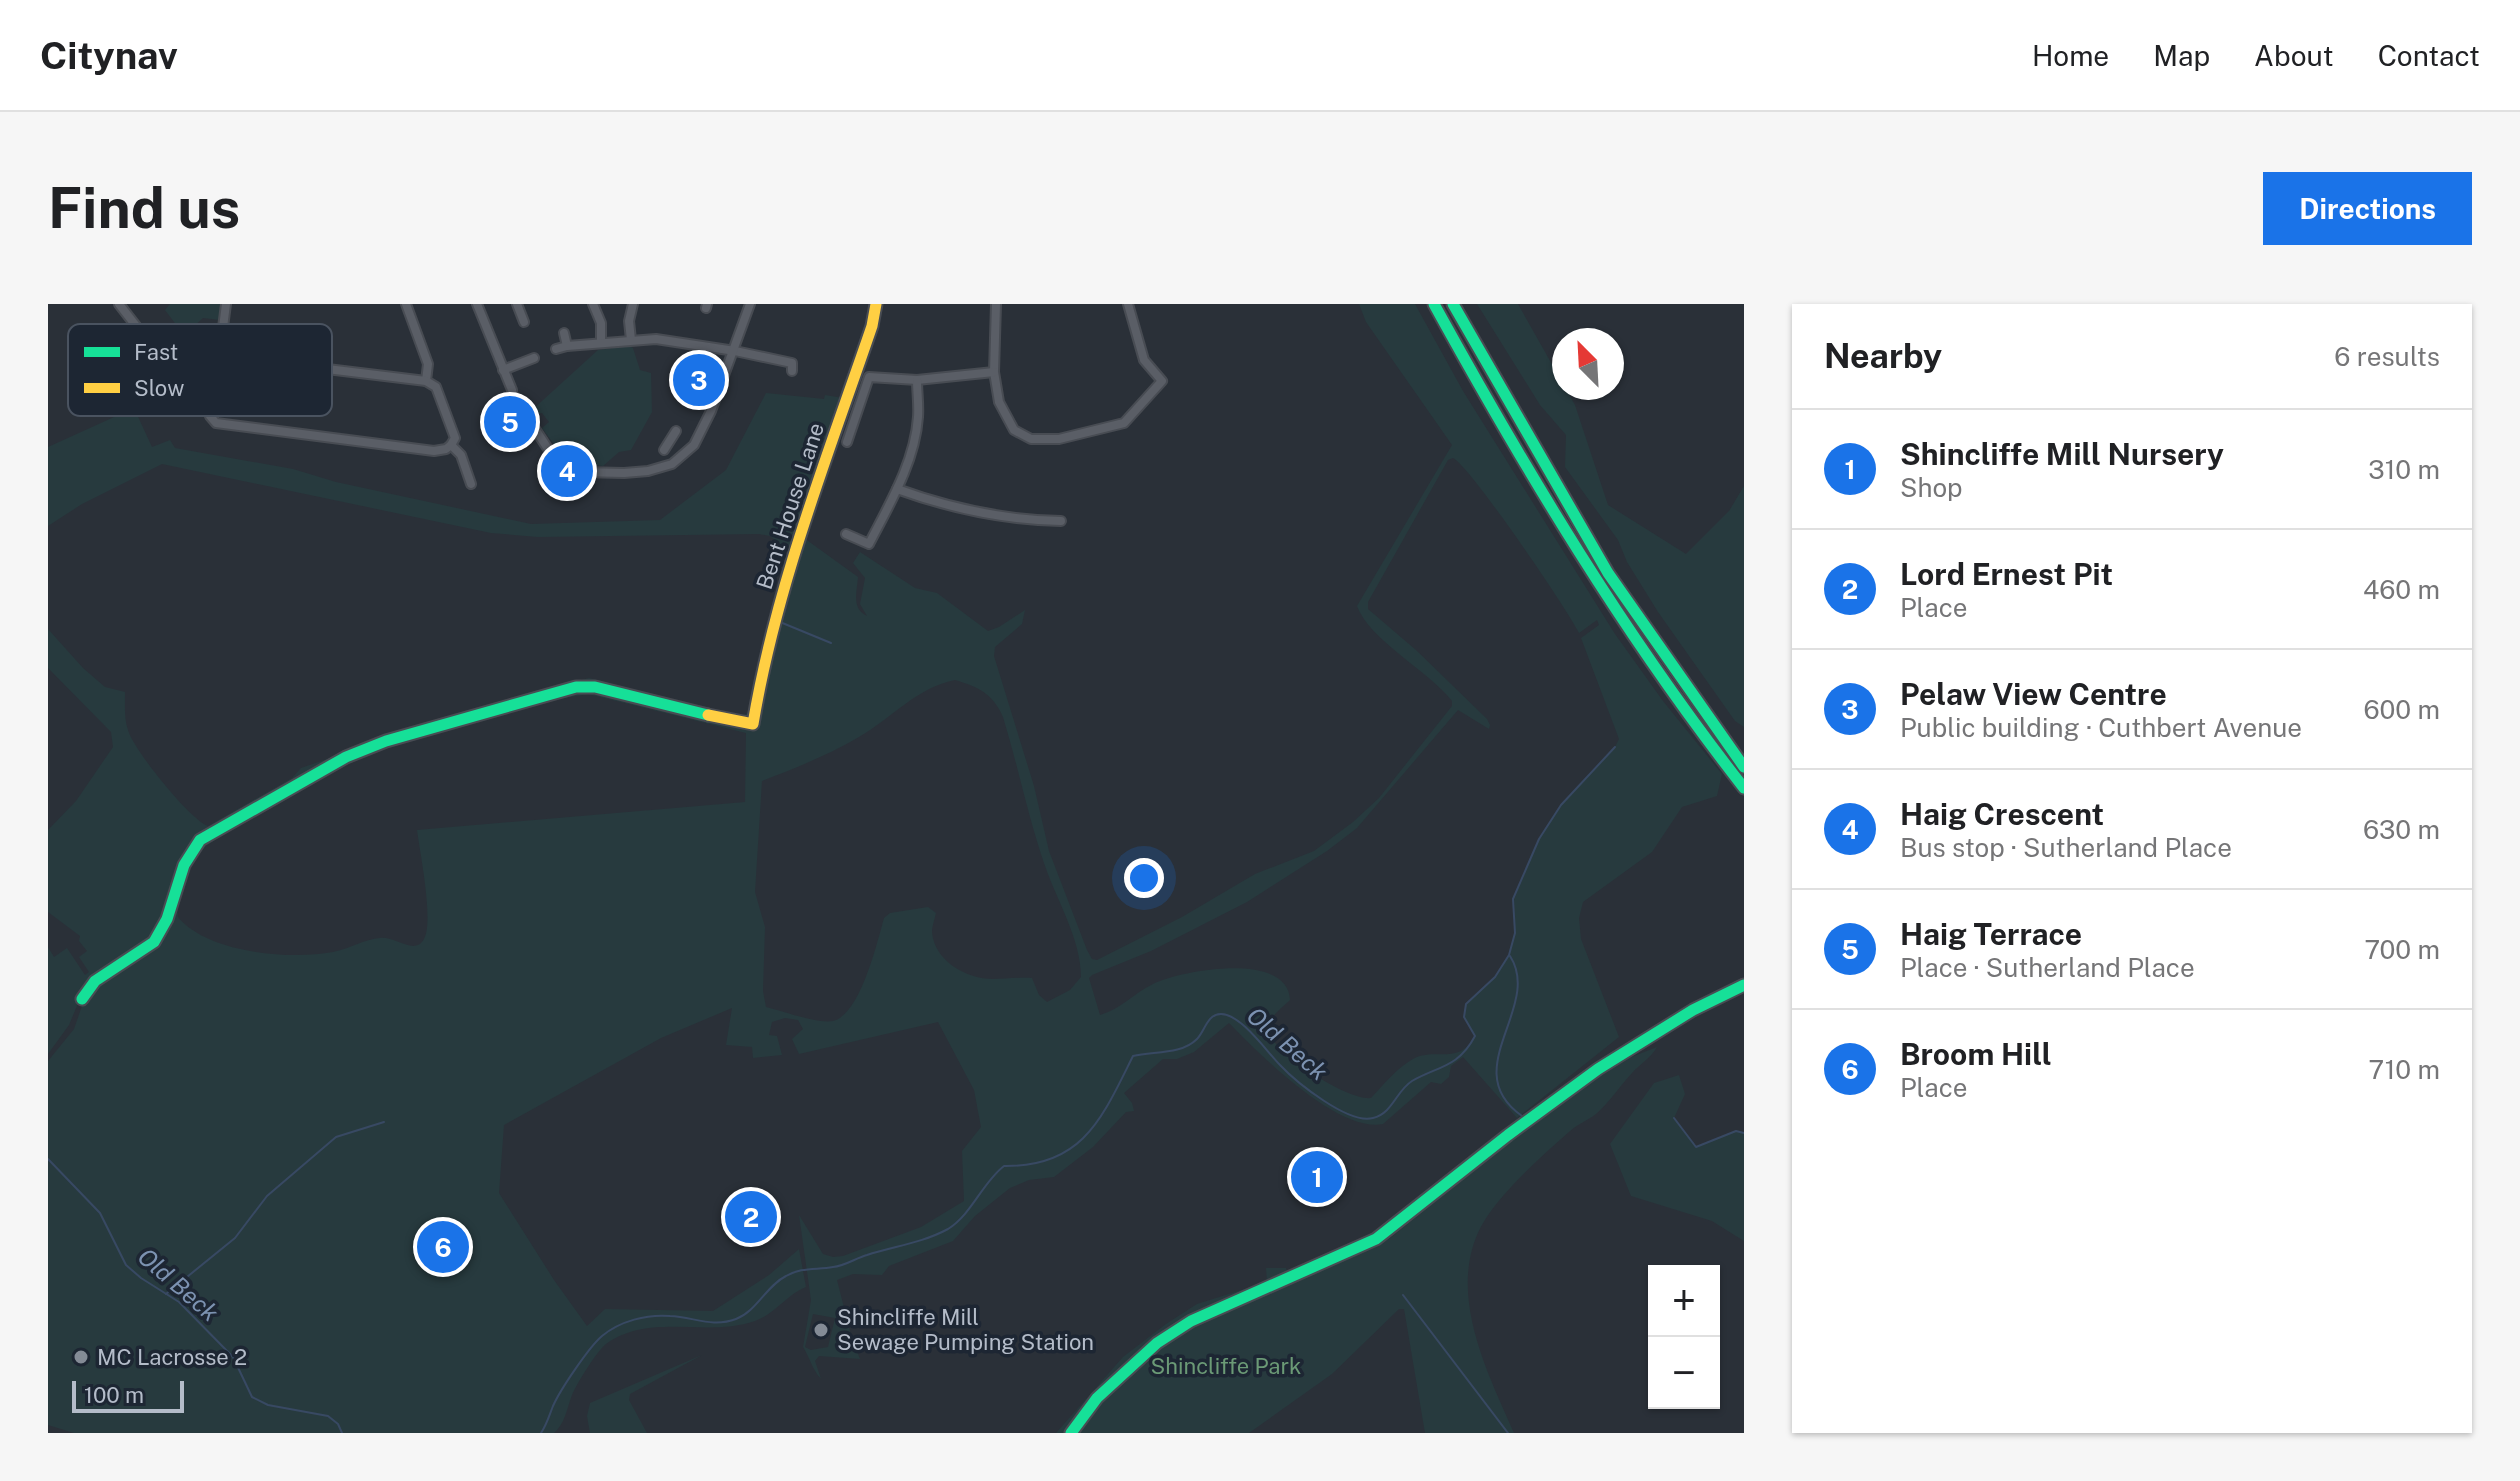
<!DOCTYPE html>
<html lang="en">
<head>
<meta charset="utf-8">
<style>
  body { margin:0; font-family:"Public Sans",sans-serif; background:#f6f6f6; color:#202124 }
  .controls { position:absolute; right:24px; bottom:24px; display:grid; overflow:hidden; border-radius:0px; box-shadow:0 2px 6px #0004 }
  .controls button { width:72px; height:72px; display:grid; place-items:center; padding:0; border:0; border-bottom:2px solid #e0e0e0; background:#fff; color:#202124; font:40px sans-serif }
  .compass { position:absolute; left:1504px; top:24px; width:72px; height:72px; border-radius:50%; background:#fff; box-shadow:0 2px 6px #0004; rotate:336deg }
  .scale { position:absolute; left:24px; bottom:20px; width:112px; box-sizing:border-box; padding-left:8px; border:4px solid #b4bcc9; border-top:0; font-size:22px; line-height:28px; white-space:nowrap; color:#b4bcc9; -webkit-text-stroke:6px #1d2633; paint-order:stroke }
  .you { position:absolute; left:1096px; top:574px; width:28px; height:28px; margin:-20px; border:6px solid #fff; border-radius:50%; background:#1a73e8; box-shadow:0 0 0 12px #1a73e833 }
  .badge { display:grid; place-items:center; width:52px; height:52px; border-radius:50%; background:#1a73e8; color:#fff; font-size:26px; font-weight:700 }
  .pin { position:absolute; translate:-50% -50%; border:4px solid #fff; box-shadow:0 2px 8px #0006 }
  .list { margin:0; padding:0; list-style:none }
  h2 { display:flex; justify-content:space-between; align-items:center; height:104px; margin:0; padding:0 32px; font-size:34px }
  h2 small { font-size:26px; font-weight:400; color:#757577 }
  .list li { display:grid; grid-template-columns:52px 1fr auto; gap:24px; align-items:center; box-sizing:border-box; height:120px; padding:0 32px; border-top:2px solid #e0e0e0 }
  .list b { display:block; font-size:30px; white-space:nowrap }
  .list p { margin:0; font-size:26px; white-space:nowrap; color:#757577 }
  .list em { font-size:26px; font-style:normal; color:#757577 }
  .map { position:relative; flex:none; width:1696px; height:1129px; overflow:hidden; border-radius:0px }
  header { display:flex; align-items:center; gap:48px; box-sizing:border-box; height:112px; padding:0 40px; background:#fff; border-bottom:2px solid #e0e0e0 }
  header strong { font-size:38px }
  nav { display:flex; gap:44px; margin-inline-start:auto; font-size:28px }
  .intro { display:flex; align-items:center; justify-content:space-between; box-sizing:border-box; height:192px; padding:0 48px }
  h1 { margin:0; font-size:56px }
  .button { padding:20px 36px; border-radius:0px; background:#1a73e8; color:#fff; font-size:28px; font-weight:700 }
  main { display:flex; gap:48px; padding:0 48px }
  aside { flex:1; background:#fff; border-radius:0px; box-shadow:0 2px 6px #0004 }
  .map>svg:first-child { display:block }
  .green { fill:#273a3e; fill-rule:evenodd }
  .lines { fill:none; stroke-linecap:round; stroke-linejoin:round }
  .stream { stroke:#384963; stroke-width:2 }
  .street-casing { stroke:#484c53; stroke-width:12 }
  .fast-casing { stroke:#484c53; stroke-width:15 }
  .slow-casing { stroke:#484c53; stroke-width:15 }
  .street { stroke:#5a5e66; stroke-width:8 }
  .fast { stroke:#16e098; stroke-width:11 }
  .slow { stroke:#ffcf43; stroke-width:11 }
  .poi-dot { fill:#848b96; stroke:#1d2633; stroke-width:3 }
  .labels { text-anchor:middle; stroke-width:7; stroke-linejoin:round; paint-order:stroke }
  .street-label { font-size:22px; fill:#b4bcc9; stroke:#1d2633 }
  .poi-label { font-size:22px; fill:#b4bcc9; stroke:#1d2633; text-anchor:start }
  .park-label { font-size:22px; fill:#6b9a76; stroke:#1d2633 }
  .water-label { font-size:24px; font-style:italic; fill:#7c92b1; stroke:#1d2633 }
  .key { fill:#1d2633; stroke:#4a5360; stroke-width:2 }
  .key-label { font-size:22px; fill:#b4bcc9 }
</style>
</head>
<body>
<header>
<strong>Citynav</strong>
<nav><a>Home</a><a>Map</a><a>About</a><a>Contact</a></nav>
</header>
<div class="intro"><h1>Find us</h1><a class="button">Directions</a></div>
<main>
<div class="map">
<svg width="1696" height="1129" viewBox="0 0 1696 1129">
  <rect width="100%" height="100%" fill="#2a3038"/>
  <!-- green -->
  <g class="green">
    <path d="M122,0H173L172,16L155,14L136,31L117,6Z"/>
    <path d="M1311,0H1367L1415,87L1567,330L1615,397L1674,470L1669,492L1634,503L1604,548L1535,598L1531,614L1533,635L1571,733L1469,814L1415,753L1403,762L1401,773L1393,780L1383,778L1335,820C1290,829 1211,750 1181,719L1146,748L1129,755H1115L1076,789L1084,799L1086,807L1078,808L1045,843L1006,873L981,876L962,884L927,912L905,937L841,962L834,971L805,970L789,976L804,1035L812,1055L771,1052L767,1057L773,1075C764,1065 762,1054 755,1043L763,996L751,911L775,950L785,953L795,952L873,923L916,897L914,847L933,823L926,786L890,718L751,750L744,735L755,725L750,716L737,714L724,718L721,731L729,732L734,751L705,754L704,743L678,741L684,704L613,734L456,821L451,889L506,976L539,1022L557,1005L665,1007L721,971L751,945L758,983C738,991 727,1010 707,1017C658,1034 603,1008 558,1040C549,1047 529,1079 524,1091C519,1104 517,1120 506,1129H26L0,1121V757L26,725L36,696L31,697L21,721L0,750V643L6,653L19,644L37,671L41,668L31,653L39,647L31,637L32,632L0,608V526L28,497L65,443L63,428L0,364V325L35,364L57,383L77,388C77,400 76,415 80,426C85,445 142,516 160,522L244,474L253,464L397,414L541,374L691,413L702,408L711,418C713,358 739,291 756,234L810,273C809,288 803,304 819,312L812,300L817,274L805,259L812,248L867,284L889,289L940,327L951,323L977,306L974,320L947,343L946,352L986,482L1001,547L1039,646L1044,655L1049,656L1134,613L1207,570L1266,547L1305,518L1331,494L1404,402V397C1381,367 1321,336 1309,302L1404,141L1318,18ZM1405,154C1422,162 1519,305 1531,329L1549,316L1551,321L1533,334L1571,435L1567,443L1513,501L1491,535L1466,595L1467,629L1461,651L1447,673L1418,700L1416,713L1427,732C1411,762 1386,743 1365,755C1349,764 1335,781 1323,794C1301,797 1224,749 1220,726C1219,714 1234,704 1242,696C1240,647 1134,666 1105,680C1086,689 1073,705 1052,711L1041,674L1044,671L1103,647L1199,598L1279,547L1309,524L1410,406L1441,425L1442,421L1439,415L1368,346L1320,305V298L1400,156ZM907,376C931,383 945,390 955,413C970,462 980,513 997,562C1009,597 1033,635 1033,673L1022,686L999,698L991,691L984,674C971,673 958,675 945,675C919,675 886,657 884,628C884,622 887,614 888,609L880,603L842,609L836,614C829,639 812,711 785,717C769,720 735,707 718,703L715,687L717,623L707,588L714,477C748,464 780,451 811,433C844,414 868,384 907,376ZM540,390L698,429L697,498L369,526C372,549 386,618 376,635C367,652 347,632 332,634C317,635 301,645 285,648C242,656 159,649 130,613L129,598L144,558L158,542L215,504L276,471L336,444L506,396ZM765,1010L787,1014L780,1043L763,1046L757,1043Z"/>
    <path d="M1429,0H1470L1527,101L1560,201L1638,250L1681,207L1696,182V423L1687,417L1610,308L1579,258L1570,236L1517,163L1518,131L1492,101Z"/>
    <path d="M581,42L585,44L592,66L603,69L604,108L583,146L571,148L555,162C516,158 517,155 494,124L501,118L494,109L485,111L483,107L550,46Z"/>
    <path d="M718,89L776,95L777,91L795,94L742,247L722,232L711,230L490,233L443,229L114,160L34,200L0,222V143L86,104L104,143L122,136L127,144L245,165L288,178L483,220L612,216L678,166Z"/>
    <path d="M1609,743C1602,755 1593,759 1584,769C1572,782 1561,799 1548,810C1540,816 1530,820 1522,827C1493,853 1444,895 1429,931C1402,995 1440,1070 1466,1129H1377L1356,1005H1351L1284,1070L1201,1129H1008L1075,1053L1118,1020L1149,1000L1219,978L1218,964H1238L1240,973L1341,935L1487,817L1563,761Z"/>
    <path d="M1631,771L1637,790L1626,814L1648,843L1688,827L1696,829V937L1664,917L1583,892L1562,840L1606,779Z"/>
    <path d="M654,1051L582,1090L581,1096L599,1129H542L539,1112L542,1099Z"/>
  </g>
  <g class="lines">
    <!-- stream -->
    <g class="stream">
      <path d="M732,318L783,339"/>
      <path d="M1462,652C1495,703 1408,766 1474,812"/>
      <path d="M1626,814L1648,843L1688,827L1696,829"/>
      <path d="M0,855L52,909L78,961L93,974L131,998L185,1053L204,1093L220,1101L280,1112L290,1120L294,1129"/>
      <path d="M118,990L187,934L219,892L288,833L336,818"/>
      <path d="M1355,991L1460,1129"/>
      <path d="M493,1129C499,1120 501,1112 505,1102C512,1086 541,1043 554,1032C572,1017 599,1010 622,1012C646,1013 664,1024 688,1015C709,1007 718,982 738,972C753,963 769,966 785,963C797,962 808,954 819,951C847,942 874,939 900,925C924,910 934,879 956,862C1035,863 1054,814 1085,752C1106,747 1133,751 1149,735C1157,727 1159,710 1173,710C1193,710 1219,748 1232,761C1248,778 1301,821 1325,814C1345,809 1348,787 1364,777C1390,762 1410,764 1427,732L1416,713L1418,700L1447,673L1461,651L1467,629L1465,595L1491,535L1513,501L1567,443"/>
    </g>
    <defs>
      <g id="street">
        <path d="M71,0L144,94L157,98L162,112L168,119L386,147L398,145L403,141"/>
        <path d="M358,0L380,60L378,77L388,83L407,134L403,141L413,151L423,180"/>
        <path d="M429,0L464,86"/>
        <path d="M469,0L476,18"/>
        <path d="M545,0L553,19V38"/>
        <path d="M948,0L946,68L951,98L966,126L983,135H1011L1076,119L1114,77L1096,56L1080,0"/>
        <path d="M658,4L659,0"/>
        <path d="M516,29L519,42"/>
        <path d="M583,36L581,17L585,0"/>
        <path d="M508,45L519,42L608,35L687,47L744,59V67"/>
        <path d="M172,52L378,77"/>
        <path d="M455,66L486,54"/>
        <path d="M465,91L504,151L519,162L532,168L576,169L600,167L624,160L646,141L663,107L702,0"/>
        <path d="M157,98L162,95L167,86L178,0"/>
        <path d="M799,138L821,73L869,76L946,68"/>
        <path d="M616,146L628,127"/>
        <path d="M849,185C901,204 958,216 1013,217"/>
        <path d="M798,230L821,240C841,201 867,158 870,113C871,101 869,88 869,76"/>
      </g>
      <g id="fast">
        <path d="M1386,0C1479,169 1577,332 1696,484"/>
        <path d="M1405,0L1560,269L1696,463"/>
        <path d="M34,695L47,677L106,638L119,615L136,561L152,536L298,453L338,437L528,383H547L660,411"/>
        <path d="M1023,1129L1049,1094L1109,1039L1143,1017L1328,935L1460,831L1550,765L1645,706L1696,681"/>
      </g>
      <path id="slow" d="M660,411L705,420C728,282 779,154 824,22L828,0"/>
    </defs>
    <!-- street casing -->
    <use href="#street" class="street-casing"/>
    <!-- fast casing -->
    <use href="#fast" class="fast-casing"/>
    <!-- slow casing -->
    <use href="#slow" class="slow-casing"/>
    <!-- street -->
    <use href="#street" class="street"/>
    <!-- fast -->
    <use href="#fast" class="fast"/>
    <!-- slow -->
    <use href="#slow" class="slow"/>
  </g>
  <!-- markers -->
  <g class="poi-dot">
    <circle cx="773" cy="1026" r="8"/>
    <circle cx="33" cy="1053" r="8"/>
  </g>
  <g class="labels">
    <!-- street labels -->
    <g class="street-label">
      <text transform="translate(742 202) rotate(-72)" y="8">Bent House Lane</text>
    </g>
    <!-- poi labels -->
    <g class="poi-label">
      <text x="789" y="1021">Shincliffe Mill<tspan x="789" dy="25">Sewage Pumping Station</tspan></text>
      <text x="49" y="1061">MC Lacrosse 2</text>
    </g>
    <!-- park labels -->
    <g class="park-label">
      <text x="1178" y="1070">Shincliffe Park</text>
    </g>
    <!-- water labels -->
    <g class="water-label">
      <text transform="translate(1239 740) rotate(41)" y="8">Old Beck</text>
      <text transform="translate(130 981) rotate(41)" y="8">Old Beck</text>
    </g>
  </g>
  <!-- legend -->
  <rect x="20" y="20" width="264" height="92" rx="12" class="key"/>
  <rect x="36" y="43" width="36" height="10" fill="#16e098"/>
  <rect x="36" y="79" width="36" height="10" fill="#ffcf43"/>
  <g class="key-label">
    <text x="86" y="56">Fast</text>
    <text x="86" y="92">Slow</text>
  </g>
</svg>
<div class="controls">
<button>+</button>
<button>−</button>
</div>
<svg class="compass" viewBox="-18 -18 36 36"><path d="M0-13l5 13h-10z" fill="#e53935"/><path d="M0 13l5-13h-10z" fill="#757577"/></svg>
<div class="scale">100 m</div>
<div class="you"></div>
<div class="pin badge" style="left:1269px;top:873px">1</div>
<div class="pin badge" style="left:703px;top:913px">2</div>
<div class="pin badge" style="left:651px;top:76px">3</div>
<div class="pin badge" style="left:519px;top:167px">4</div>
<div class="pin badge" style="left:462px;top:118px">5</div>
<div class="pin badge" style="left:395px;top:943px">6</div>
</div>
<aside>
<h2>Nearby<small>6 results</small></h2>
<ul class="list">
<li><span class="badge">1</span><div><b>Shincliffe Mill Nursery</b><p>Shop</p></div><em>310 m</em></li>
<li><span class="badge">2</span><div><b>Lord Ernest Pit</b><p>Place</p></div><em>460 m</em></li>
<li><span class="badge">3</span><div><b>Pelaw View Centre</b><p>Public building · Cuthbert Avenue</p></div><em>600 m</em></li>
<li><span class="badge">4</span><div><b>Haig Crescent</b><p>Bus stop · Sutherland Place</p></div><em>630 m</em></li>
<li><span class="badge">5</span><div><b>Haig Terrace</b><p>Place · Sutherland Place</p></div><em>700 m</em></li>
<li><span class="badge">6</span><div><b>Broom Hill</b><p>Place</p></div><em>710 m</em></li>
</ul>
</aside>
</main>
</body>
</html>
